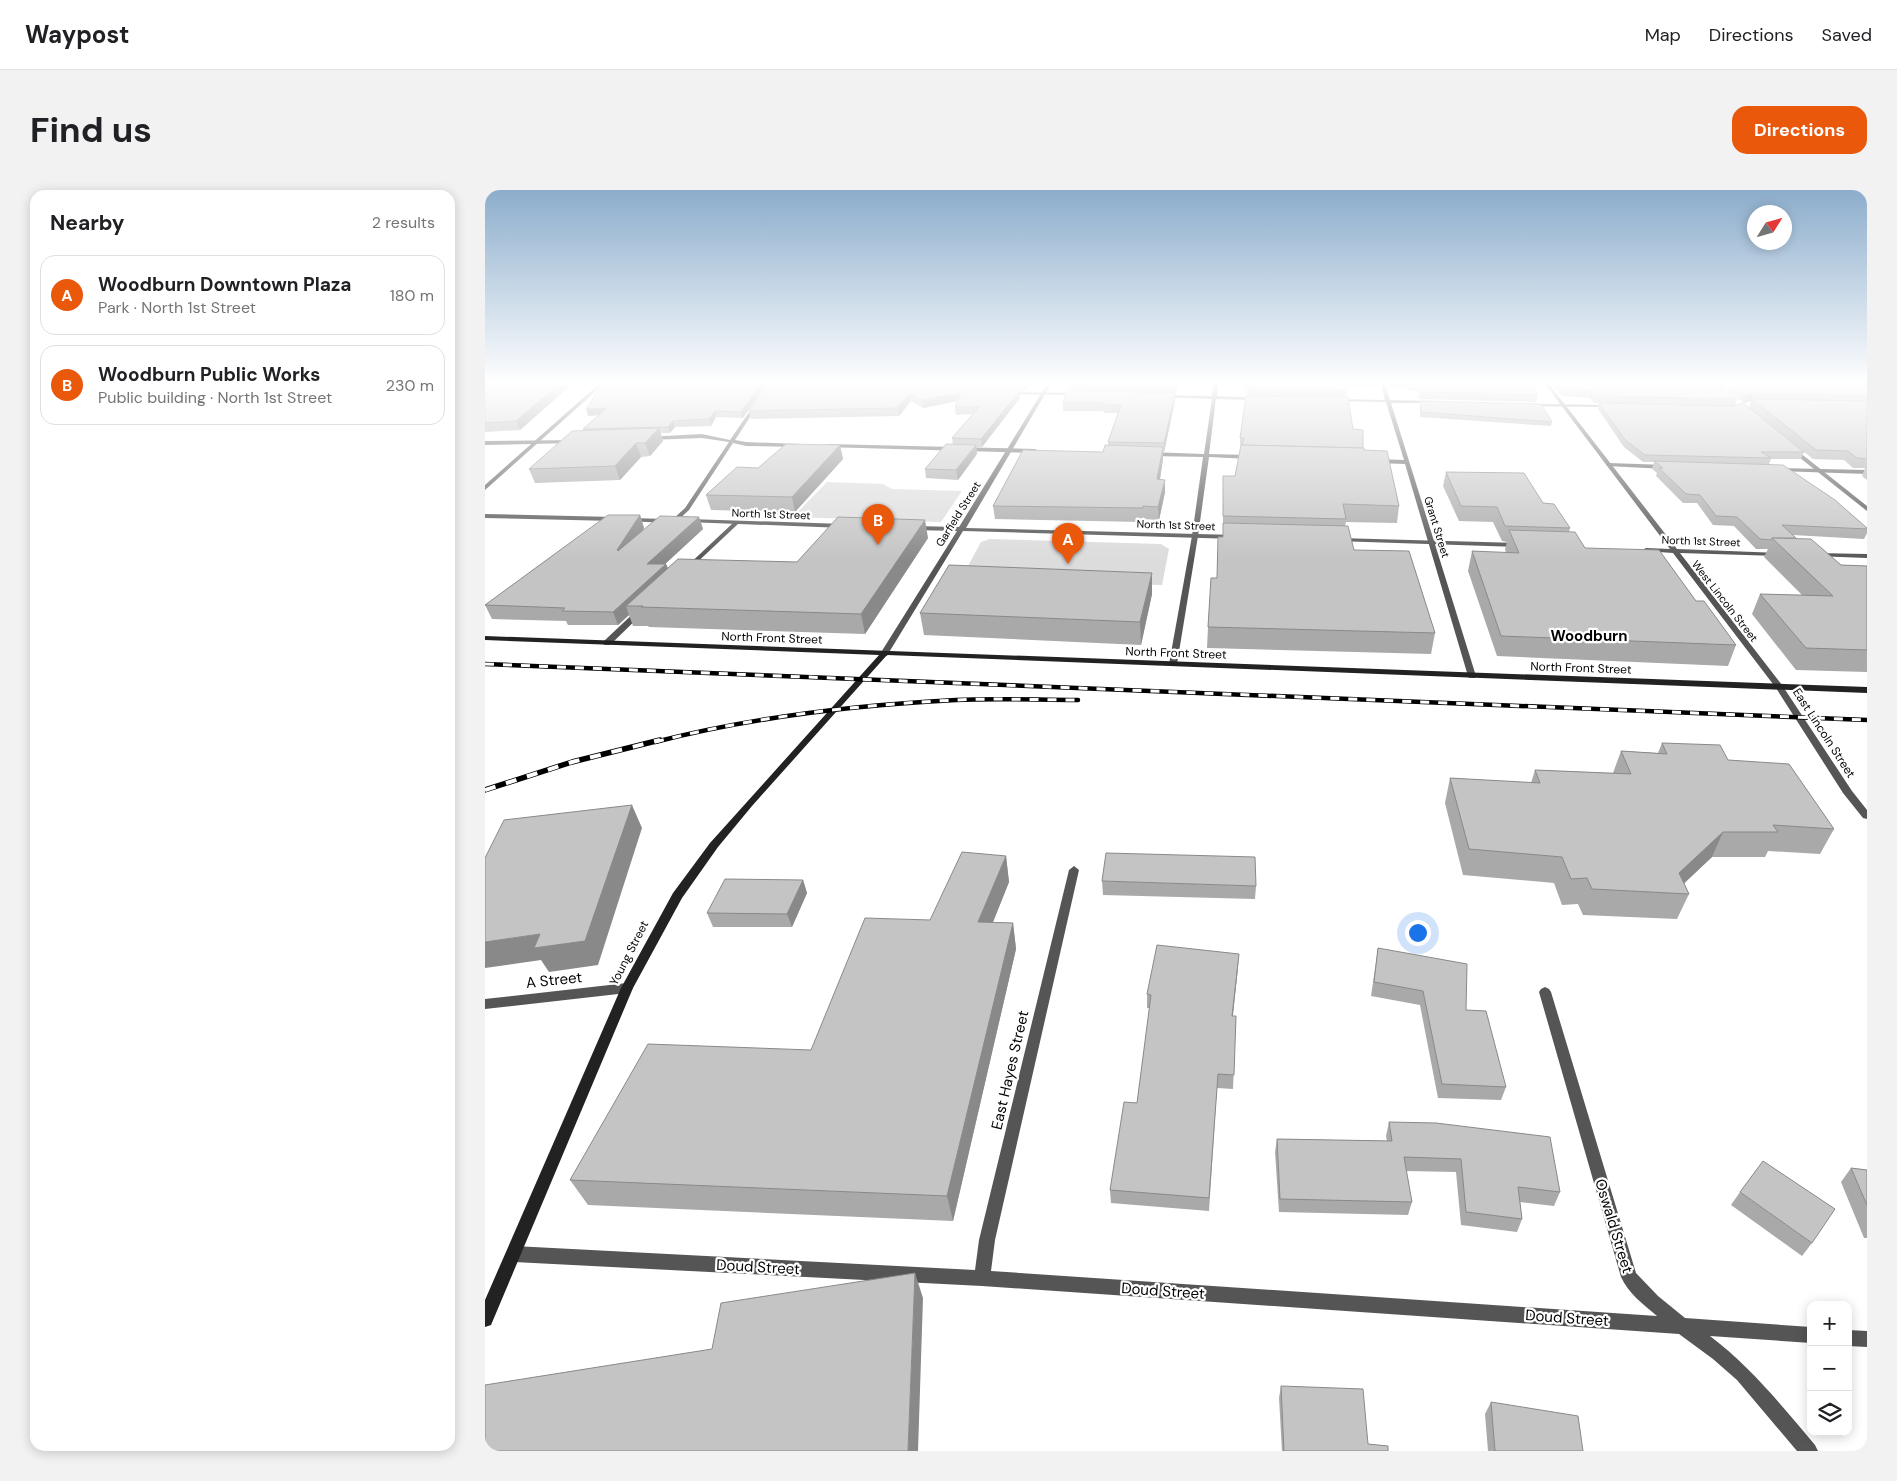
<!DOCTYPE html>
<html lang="en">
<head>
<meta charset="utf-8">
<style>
  body { margin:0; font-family:"DM Sans",sans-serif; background:#f2f2f2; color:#202124 }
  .controls { position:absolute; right:15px; bottom:15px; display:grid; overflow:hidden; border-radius:10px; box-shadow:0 2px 12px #0003 }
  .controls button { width:45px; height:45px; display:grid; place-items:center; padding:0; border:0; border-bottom:1px solid #e0e0e0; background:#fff; color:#202124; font:25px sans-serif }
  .compass { position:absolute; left:1262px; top:15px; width:45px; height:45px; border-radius:50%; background:#fff; box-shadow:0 2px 12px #0003; rotate:53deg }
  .you { position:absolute; left:932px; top:742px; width:18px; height:18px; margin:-12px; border:4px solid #fff; border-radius:50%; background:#1a73e8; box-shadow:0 0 0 8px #1a73e833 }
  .badge { display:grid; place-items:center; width:32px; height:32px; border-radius:50%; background:#ea580c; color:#fff; font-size:16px; font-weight:700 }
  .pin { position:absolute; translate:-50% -41px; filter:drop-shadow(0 1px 2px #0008) }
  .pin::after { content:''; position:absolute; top:26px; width:18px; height:15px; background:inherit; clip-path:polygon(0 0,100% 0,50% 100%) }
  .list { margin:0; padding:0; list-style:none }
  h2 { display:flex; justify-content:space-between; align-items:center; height:65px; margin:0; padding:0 20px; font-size:21px }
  h2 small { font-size:16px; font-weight:400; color:#757577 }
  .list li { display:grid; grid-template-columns:32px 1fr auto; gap:15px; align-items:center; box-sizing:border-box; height:80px; margin:0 10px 10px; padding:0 10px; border:1px solid #e0e0e0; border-radius:15px }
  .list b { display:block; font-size:19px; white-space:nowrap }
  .list p { margin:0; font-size:16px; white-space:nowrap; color:#757577 }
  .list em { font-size:16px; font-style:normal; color:#757577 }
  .icon { flex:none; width:28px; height:28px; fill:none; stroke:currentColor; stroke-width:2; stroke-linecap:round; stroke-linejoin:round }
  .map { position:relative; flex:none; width:1382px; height:1261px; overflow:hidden; border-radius:15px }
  header { display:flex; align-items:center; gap:30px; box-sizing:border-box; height:70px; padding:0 25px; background:#fff; border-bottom:1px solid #e0e0e0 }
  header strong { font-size:24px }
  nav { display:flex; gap:28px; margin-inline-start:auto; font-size:18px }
  .intro { display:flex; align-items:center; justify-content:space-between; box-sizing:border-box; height:120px; padding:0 30px }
  h1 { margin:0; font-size:35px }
  .button { padding:12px 22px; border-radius:15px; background:#ea580c; color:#fff; font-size:18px; font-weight:700 }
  main { display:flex; gap:30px; padding:0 30px }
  aside { flex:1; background:#fff; border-radius:15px; box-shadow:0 2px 12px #0003 }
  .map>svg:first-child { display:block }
  .green { fill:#dcdcdc }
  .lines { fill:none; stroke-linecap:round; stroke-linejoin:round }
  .minor { fill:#555; fill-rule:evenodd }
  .tertiary { fill:#555; fill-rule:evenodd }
  .secondary { fill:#222; fill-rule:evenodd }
  .rail-far1-casing { stroke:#000; stroke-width:4.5 }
  .rail-casing { stroke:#000; stroke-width:5.5 }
  .rail-far1 { stroke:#fff; stroke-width:3; stroke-dasharray:9; stroke-linecap:butt }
  .rail { stroke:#fff; stroke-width:4; stroke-dasharray:11; stroke-linecap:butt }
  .wall { fill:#a9a9a9 }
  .shaded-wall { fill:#898989 }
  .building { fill:#c4c4c4; stroke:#898989 }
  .labels { text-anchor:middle; stroke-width:4.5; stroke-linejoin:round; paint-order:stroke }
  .far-street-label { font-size:11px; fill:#000; stroke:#fff }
  .street-label { font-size:12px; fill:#000; stroke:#fff }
  .far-district-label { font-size:15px; font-weight:bold; fill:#000; stroke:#fff }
  .near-street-label { font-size:15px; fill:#000; stroke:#fff }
</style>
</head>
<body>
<header>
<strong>Waypost</strong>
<nav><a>Map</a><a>Directions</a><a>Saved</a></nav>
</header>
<div class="intro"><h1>Find us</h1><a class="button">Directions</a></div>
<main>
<aside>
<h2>Nearby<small>2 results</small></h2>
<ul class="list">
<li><span class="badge">A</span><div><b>Woodburn Downtown Plaza</b><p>Park · North 1st Street</p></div><em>180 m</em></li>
<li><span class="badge">B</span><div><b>Woodburn Public Works</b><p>Public building · North 1st Street</p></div><em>230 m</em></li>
</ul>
</aside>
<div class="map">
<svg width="1382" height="1261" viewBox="0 0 1382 1261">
  <rect width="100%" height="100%" fill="#fff"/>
  <!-- green -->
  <g class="green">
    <path d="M342,292L398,294L407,299L477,301L456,332L308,327Z"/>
    <path d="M505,349L676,354L684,359L677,395L476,389L496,352Z"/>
  </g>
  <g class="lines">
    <!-- minor -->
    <g class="minor">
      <path d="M283,194H287L250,250L261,252L313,254L316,256L315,257L261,256L248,253L204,320L191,332H187V330L200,318L244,252L217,248L163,250L161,249V247L217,244L245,250Z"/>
      <path d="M729,194H733L732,206L774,208L776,209L774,210L731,209L724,264L765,265L768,267L765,269L724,267L713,346L692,474L688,476L684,474L707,346L718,267L665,266L662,264L665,262L719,264L727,209L676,207L674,206L676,205L727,206Z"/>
      <path d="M896,194H900L905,210L949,211L951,212L949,213H906L991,486L990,488H984L983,486L920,274L892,273L889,271L892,269L919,270L901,212L851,211L849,210L851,209L900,210Z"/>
      <path d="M523,202L594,203L596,204L594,205L521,204Z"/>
      <path d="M1043,214L1126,215L1128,216L1126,217L1041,216Z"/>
      <path d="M91,250V252L89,253L0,255V251Z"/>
      <path d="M342,254L550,259L553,261L550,263L340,257L339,256Z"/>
      <path d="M1124,273L1181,275L1184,277L1181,279L1122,276L1121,275Z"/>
      <path d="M1293,278L1382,280V284L1291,281V279Z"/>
      <path d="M249,332L254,333L204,380H200V378Z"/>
      <path d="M153,419H156L160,421L125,455H119V451Z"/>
      <path d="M589,676L594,680L510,1050L506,1081L1172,1126C1159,1115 1143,1103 1136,1087L1054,802L1056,799L1060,797L1064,799L1066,802L1151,1083L1173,1106L1200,1128L1326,1137V1153L1225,1146C1266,1177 1297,1216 1330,1255L1333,1261H1312L1252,1190L1228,1169L1194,1144L497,1096L29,1072L24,1069L21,1064L24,1059L29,1056L490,1080L494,1050L584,680Z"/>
      <path d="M142,793L146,795L148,798L146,801L142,803L0,819V809Z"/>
      <path d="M1363,1140L1382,1141V1157L1363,1156Z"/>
    </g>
    <!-- tertiary -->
    <g class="tertiary">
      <path d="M114,194H119L0,300V295Z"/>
      <path d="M562,194H566L481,338L751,345L754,347L751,349L478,341L403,464L402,466H396L395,464L472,341L428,340L425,338L428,336L474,337Z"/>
      <path d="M1060,194H1064L1192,359L1296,363L1297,364L1294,366L1195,363L1297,495L1367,601L1382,620V629L1378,628L1358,603L1291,498L1188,363L1159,361V359L1161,358L1185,359Z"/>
      <path d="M1305,258H1309L1382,316V321L1305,260Z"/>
      <path d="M0,324L129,327L132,329L129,331L0,328Z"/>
      <path d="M144,328L182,329L185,331L182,333L142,331V329Z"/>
      <path d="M204,329L359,334L362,336L359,338L202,332L201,331Z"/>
      <path d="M853,348L1034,353L1037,355L1034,357L851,351V349Z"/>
      <path d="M1331,363L1382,364V368L1329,366V364Z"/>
    </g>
    <!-- secondary -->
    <path class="secondary" d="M0,446L1382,497V503L402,465L267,616L233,657L197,708L148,798L6,1135L0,1137V1110L136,798L188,703L225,653L394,465L0,450Z"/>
    <defs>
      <g id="rail-far1">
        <path d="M0,474L1382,530"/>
        <path d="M170,552C268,527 370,515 471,510C512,508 552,510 593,510"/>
      </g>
      <path id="rail" d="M0,600L87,572L175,550"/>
    </defs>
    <!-- rail-far1 casing -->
    <use href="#rail-far1" class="rail-far1-casing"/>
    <!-- rail casing -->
    <use href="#rail" class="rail-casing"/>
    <!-- rail-far1 -->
    <use href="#rail-far1" class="rail-far1"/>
    <!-- rail -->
    <use href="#rail" class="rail"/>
  </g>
  <!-- wall -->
  <g class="wall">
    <path d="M0,194H87L35,240L0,242Z"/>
    <path d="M118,194H282L258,228L231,227L226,236L190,237L185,243H176L178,251L165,266L156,267L135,290L50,293L44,279L99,240L98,239L114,225L103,226Z"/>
    <path d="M288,194H545L540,201H535V208L497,257H491L492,264L473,290L441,288L440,279L468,255L467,248L488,224L471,225L470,217L472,211L438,218L426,211L414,226L266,229L264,221Z"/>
    <path d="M585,194H693L691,204H690V211L679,262H678V269L675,289L680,302L674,330L658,329V332L510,329L508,316L618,262L623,255V252L633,223H619L618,221H578V212L585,200L584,197Z"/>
    <path d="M759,194H895V197H861L862,201L861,207L868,239L879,260L914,316L912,333L861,332L860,336L869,360L950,443L946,464L722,458L723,437L732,388L738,347V286H750L756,255H755V248L762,206V201L759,200Z"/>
    <path d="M901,194H1046L1053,205L1051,212L934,209V201L922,200L921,198L903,197Z"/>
    <path d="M1067,194H1234L1252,209L1250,215L1319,262L1316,269H1286L1284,274L1382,338V343L1379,349L1308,345L1311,348L1356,375L1382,376V482L1311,480L1267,424L1275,404L1317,405L1279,367L1283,359H1271L1249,336L1228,335L1212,313H1198L1171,286L1172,283L1167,279L1169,272H1158L1139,257L1113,219L1114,213H1109L1105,208L1076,206Z"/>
    <path d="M1245,194H1382V290L1377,286L1380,278H1368L1359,270L1328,269L1264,218L1266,211L1259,213L1243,201Z"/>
    <path d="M935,211L1067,232L1066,236L935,227Z"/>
    <path d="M355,255L358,269L310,322L226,320L221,305L273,278Z"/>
    <path d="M961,282L1085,338L1084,342L1100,358L1211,411L1251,455L1243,476L1012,466L983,381L987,361L1021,363L1020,359L1022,352L1017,351L1008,332L974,331L958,296Z"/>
    <path d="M155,325L159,338L157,341L214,327L218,339L180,374H181L183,378L312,372L443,348L380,444L164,437L163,436H148L144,425L133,435H83L81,431L7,429L0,415Z"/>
    <path d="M667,404L656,455L439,445L435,423Z"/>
    <path d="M1177,553L1243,570L1349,639L1335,664L1283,661L1280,667H1227L1199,693L1204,704L1192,729L1098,725L1093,714L1077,715L1069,693L978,685L960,613L965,588L1046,593L1050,580L1128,583L1136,561L1173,563Z"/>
    <path d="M521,666L524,692L508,732L528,733L531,759L468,1031L103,1015L85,990L326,860L445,730Z"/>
    <path d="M318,690L322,703L307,737H228L222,723Z"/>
    <path d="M617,691L771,696L770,709L618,705Z"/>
    <path d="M893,758L981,820L1021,897L1016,910L953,908L935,815L886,806Z"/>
    <path d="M753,777L748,826H751L748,899L732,898L724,1021L626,1013L625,1000L652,913L665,818H662V804Z"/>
    <path d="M904,932L1075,1002L1069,1016L1035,1012L1037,1029L1032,1042L976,1035L971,982L921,981L927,1012L923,1025L794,1022L790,962L792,949L902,951L901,946Z"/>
    <path d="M1366,978L1382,980V1048H1379L1356,992Z"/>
    <path d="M1255,1002L1327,1053L1317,1066L1246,1015Z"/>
    <path d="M796,1196L883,1254L903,1261H797L794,1208Z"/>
    <path d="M1006,1212L1098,1261H1003L1000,1224Z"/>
  </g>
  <!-- shaded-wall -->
  <g class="shaded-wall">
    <path d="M74,194H87L35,240L31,231Z"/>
    <path d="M276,194H282L258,228L256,222Z"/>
    <path d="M540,194H545L540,201L539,195Z"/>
    <path d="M535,200V208L497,257L496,249Z"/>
    <path d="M476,203L477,210L438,218L436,210Z"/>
    <path d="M690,203V211L679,262V253Z"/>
    <path d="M1270,203L1266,211L1259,213L1261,205Z"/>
    <path d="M425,204L426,211L414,226L412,218Z"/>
    <path d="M122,218L124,224L103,226L101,219Z"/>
    <path d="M230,221L231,227L226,236L224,229Z"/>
    <path d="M188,231L190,237L185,243L183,237Z"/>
    <path d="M174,238L178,251L165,266L160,253Z"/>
    <path d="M151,253L156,267L135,290L130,276Z"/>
    <path d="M355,255L358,269L310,322L307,307Z"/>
    <path d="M491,255L492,264L473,290L471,280Z"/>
    <path d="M678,257V269L673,302L672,289Z"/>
    <path d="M680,290V302L674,330L673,317Z"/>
    <path d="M155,325L159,338L136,373L132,360Z"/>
    <path d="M214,327L218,339L166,387L162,374Z"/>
    <path d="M440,330L443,348L380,444L376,424Z"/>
    <path d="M181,374L186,387L141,416L144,425L133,435L128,422Z"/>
    <path d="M667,383V404L656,455L655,432Z"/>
    <path d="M147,615L157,638L113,775L64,782L56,770L0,778V752L55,744Z"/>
    <path d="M1238,642L1227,667L1189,703L1194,683Z"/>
    <path d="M521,666L524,692L498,757L493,732Z"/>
    <path d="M318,690L322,703L307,737L302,724Z"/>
    <path d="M528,733L531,759L468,1031L462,1006Z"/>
    <path d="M754,764L753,777L746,840L747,826Z"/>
    <path d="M430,1083L438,1108L433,1261H423Z"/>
  </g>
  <!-- building -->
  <g class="building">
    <path d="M0,194H74L31,231L0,233Z"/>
    <path d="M118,194H276L256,222L230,221L224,229L188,231L183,237L98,239L122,218L101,219Z"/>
    <path d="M480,194H540L539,195Z"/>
    <path d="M585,194H692L691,199L584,197Z"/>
    <path d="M760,194H861L862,201L762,199L763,194Z"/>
    <path d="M923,194H1046L1053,205L935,202L934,194Z"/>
    <path d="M1073,194H1234L1252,209L1110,206L1107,201L1078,200Z"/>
    <path d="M1248,194H1382V206L1270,203L1261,205Z"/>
    <path d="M282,195L535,200L496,249L467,248L494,217H470L476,203L436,210L425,204L412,218L264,221Z"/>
    <path d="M582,200L690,203L679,253L623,252L636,215H618L619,213L578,212Z"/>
    <path d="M761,206L863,207L868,239L878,240V258L757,255L759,248H755Z"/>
    <path d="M1267,209L1382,211V269L1372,268L1363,261L1331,260Z"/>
    <path d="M935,211L1056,214L1067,232L936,222Z"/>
    <path d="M1114,213L1249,216L1258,213L1319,262H1276L1286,268L1160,265L1140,250Z"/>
    <path d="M174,238L160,253H151L130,276L44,279L87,241Z"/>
    <path d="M301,254L355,255L307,307L221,305L252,277L273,278Z"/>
    <path d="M461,254L491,255L471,280L440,279Z"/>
    <path d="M620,255L678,257L672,289L680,290L673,317L658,316V318L508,316L538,260L618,262Z"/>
    <path d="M756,255L879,258V260L902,261L914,316L858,314L861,329L738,326V286H750Z"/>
    <path d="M1169,271L1298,275L1350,310L1382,338V339L1297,335L1311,348H1287L1286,350L1275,349L1252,327L1231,326L1215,305L1201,304L1174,278H1178Z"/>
    <path d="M961,282L1039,283L1058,313L1069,314L1085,338L1020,336L1012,317L976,316Z"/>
    <path d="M123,325H155L132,360L133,361L175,326L214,327L162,374H181L128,422L77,421L80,418L0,415Z"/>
    <path d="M353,327L440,330L376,424L156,417L158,416H141L193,369L312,372Z"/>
    <path d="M738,333L863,336L869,360L924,361L950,443L723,437L726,388H732L733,347H738Z"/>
    <path d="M1024,340L1090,342L1100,358L1174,360L1211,411H1219L1251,455L1016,446L987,361L1034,363Z"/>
    <path d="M1287,348L1326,349L1356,375L1382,376V460L1321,458L1275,404L1348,406Z"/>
    <path d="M464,375L667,383L655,432L435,423Z"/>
    <path d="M1177,553L1235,555L1243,570L1304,574L1349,639L1288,635L1293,642H1238L1194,683L1204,704L1107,699L1102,688L1086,689L1077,667L984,659L965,588L1055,593L1050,580L1146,584L1136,561L1182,564Z"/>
    <path d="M147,615L100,751L49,758L55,744L0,752V668L19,630Z"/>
    <path d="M477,662L521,666L493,732L528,733L462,1006L85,990L163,854L326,860L380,728L445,730Z"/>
    <path d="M621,663L770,667L771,696L617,691Z"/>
    <path d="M240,689L318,690L302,724L222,723Z"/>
    <path d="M672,755L754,764L747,826H751L749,885L733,884L724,1008L625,1000L639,912L652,913L666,805L662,804Z"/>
    <path d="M893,758L982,774L981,820L1001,821L1021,897L957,894L938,801L889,792Z"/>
    <path d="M904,932L951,933L1065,947L1075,1002L1033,997L1037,1029L981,1022L976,969L919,967L927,1012L795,1009L792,949L907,951Z"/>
    <path d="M1278,971L1350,1019L1327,1053L1255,1002Z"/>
    <path d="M1366,978L1382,980V1015Z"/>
    <path d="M430,1083L423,1261H0V1195L227,1159L236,1113Z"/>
    <path d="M796,1196L878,1199L883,1254L903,1256V1261H799Z"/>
    <path d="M1006,1212L1093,1226L1098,1261H1010Z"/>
  </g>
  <!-- sky -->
  <linearGradient id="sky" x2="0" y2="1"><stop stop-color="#8cadcc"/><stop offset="0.52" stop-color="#fff"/><stop offset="1" stop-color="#fff" stop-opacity="0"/></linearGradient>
  <rect width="1382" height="371" fill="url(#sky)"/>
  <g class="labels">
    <!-- far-street labels -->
    <g class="far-street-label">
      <text transform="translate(286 324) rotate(2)" y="4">North 1st Street</text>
      <text transform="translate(473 324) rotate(-58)" y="4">Garfield Street</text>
      <text transform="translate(691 335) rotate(2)" y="4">North 1st Street</text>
      <text transform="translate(952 337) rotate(73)" y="4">Grant Street</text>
      <text transform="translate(1216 351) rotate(2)" y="4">North 1st Street</text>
      <text transform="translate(1240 411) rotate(52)" y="4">West Lincoln Street</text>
    </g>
    <!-- street labels -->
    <g class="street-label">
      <text transform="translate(287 448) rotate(2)" y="4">North Front Street</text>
      <text transform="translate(691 463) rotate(2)" y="4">North Front Street</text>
      <text transform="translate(1096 478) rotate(2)" y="4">North Front Street</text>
      <text transform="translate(1339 543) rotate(57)" y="4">East Lincoln Street</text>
      <text transform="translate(144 763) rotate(-63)" y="4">Young Street</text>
    </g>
    <!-- far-district labels -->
    <g class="far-district-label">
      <text x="1104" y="451">Woodburn</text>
    </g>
    <!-- near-street labels -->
    <g class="near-street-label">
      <text transform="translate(69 790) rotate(-6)" y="5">A Street</text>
      <text transform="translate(525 880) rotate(-77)" y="5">East Hayes Street</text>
      <text transform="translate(1129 1036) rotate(73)" y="5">Oswald Street</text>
      <text transform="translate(273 1077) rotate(3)" y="5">Doud Street</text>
      <text transform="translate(678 1101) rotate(4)" y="5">Doud Street</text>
      <text transform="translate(1082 1128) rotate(4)" y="5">Doud Street</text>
    </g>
  </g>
</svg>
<div class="controls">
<button>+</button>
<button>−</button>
<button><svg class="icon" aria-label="layers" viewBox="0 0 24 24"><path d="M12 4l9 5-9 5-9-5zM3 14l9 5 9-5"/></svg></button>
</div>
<svg class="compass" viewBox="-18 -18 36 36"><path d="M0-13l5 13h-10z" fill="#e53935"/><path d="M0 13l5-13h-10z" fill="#757577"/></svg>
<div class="you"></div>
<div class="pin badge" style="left:583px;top:374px">A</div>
<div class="pin badge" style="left:393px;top:355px">B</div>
</div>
</main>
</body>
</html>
